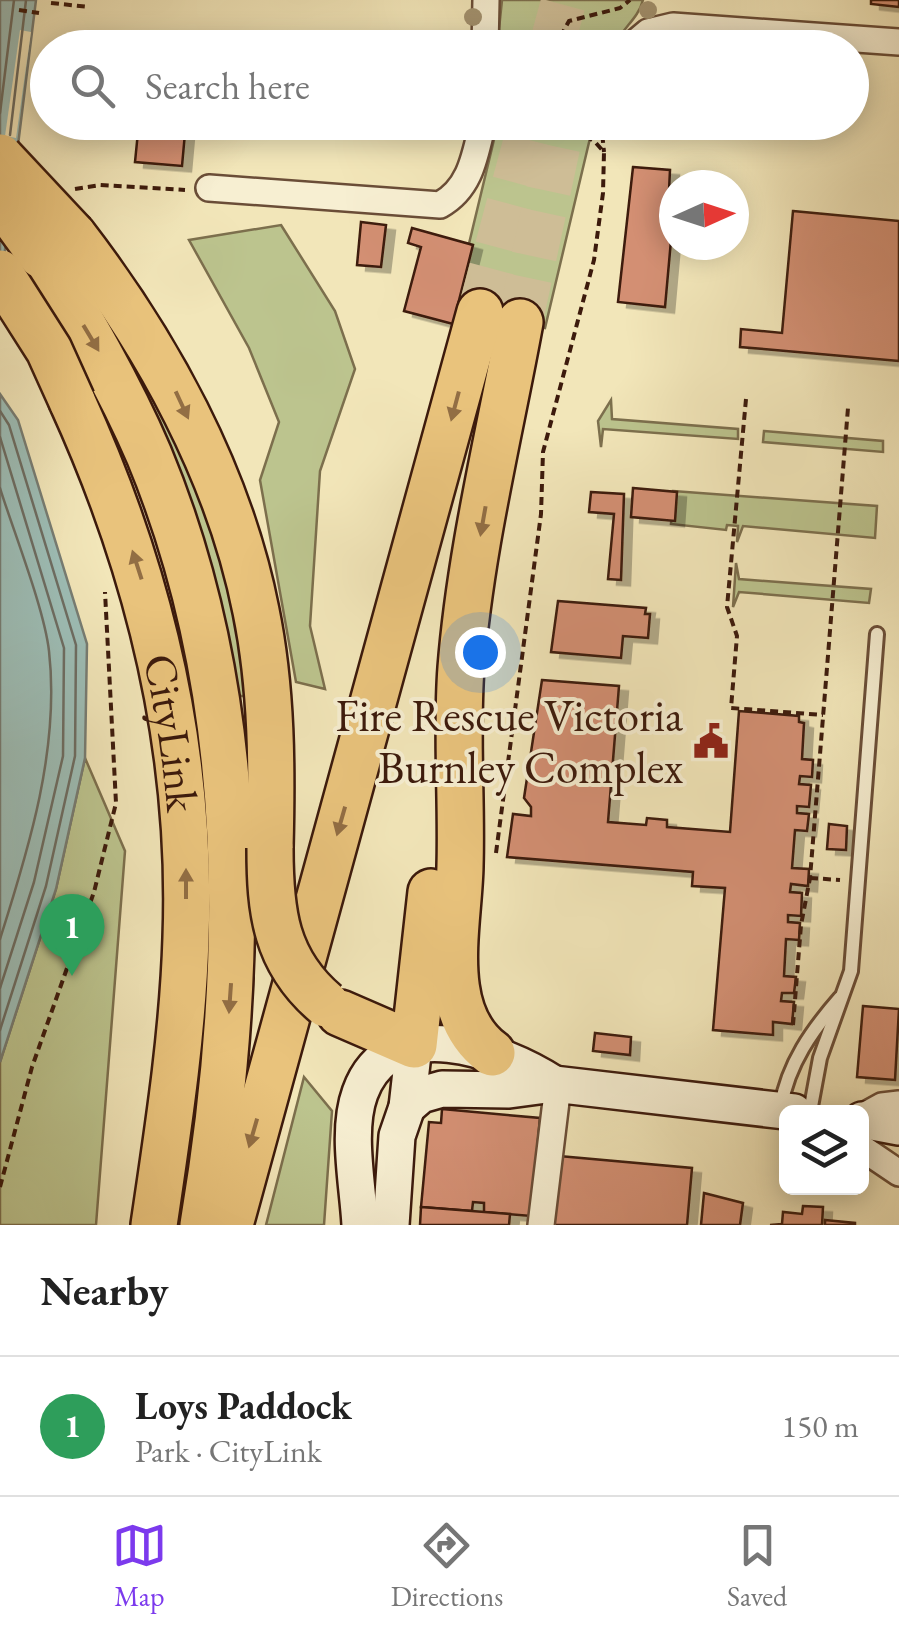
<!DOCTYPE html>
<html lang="en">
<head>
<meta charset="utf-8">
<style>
  body { margin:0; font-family:"EB Garamond",serif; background:#f6f6f6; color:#222 }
  .controls { position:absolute; right:30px; bottom:30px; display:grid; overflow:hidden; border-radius:15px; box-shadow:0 5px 25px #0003 }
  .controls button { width:90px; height:90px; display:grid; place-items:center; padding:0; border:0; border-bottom:2px solid #e0e0e0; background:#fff; color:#222; font:50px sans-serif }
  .compass { position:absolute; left:659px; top:170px; width:90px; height:90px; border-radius:50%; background:#fff; box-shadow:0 5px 25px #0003; rotate:87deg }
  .you { position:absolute; left:480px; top:652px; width:35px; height:35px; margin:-25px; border:8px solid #fff; border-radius:50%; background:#1a73e8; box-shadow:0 0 0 15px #1a73e833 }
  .badge { display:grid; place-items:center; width:65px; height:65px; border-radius:50%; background:#7c3aed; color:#fff; font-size:32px; font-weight:700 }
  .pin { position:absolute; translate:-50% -82px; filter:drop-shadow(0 2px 5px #0008) }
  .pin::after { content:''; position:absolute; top:52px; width:35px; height:30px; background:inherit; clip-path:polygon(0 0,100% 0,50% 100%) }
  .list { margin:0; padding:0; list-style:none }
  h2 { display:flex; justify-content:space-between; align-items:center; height:130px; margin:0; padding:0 40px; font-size:42px }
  h2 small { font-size:32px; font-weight:400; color:#767676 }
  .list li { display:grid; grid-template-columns:65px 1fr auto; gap:30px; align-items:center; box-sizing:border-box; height:140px; padding:0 40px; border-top:2px solid #e0e0e0 }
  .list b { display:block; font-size:38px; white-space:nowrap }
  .list p { margin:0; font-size:32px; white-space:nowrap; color:#767676 }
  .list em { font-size:32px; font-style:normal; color:#767676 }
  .icon { flex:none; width:55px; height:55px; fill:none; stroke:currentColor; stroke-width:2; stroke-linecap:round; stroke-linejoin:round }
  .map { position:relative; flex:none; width:899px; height:1225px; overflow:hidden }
  .search { position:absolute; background:#fff; box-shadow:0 5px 25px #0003; left:30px; right:30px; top:30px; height:110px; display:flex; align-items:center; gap:25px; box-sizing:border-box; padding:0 35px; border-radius:55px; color:#767676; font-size:38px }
  .sheet { height:270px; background:#fff }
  nav { display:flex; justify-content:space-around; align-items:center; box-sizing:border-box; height:140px; border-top:2px solid #e0e0e0; background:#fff; font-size:28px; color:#767676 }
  nav a { display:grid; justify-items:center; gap:5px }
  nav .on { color:#7c3aed }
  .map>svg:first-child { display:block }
  .green { fill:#bcc48e; stroke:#7c6f4d; stroke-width:2.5 }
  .water { fill:#9dbeb7; stroke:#767c73; stroke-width:2.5 }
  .pier { fill:#f2e6b9 }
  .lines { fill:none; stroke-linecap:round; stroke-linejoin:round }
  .shore { stroke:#6c6c62; stroke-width:2.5 }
  .building { fill:#d38f73; stroke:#3c1a0c; stroke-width:2.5; filter:url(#shadow) }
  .highway-tunnel { stroke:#cebd96; stroke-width:45; stroke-dasharray:45 22; stroke-linecap:butt }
  .lane-casing { stroke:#6a4d37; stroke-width:18 }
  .street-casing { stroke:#6a4d37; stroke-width:30 }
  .secondary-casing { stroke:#3c1a0c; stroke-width:40 }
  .highway-casing { stroke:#3c1a0c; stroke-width:50 }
  .path { stroke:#3c1a0c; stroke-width:4; stroke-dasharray:8 5; stroke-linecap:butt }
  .lane { stroke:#f7efd2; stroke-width:12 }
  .street { stroke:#f7efd2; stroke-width:25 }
  .secondary { stroke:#f7efd2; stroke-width:35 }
  .highway { stroke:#e9c37c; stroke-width:45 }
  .highway-bridge-casing { stroke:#3c1a0c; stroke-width:50; stroke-linecap:butt }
  .highway-bridge { stroke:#e9c37c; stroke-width:45 }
  .tree { fill:#a3926f }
  .oneway { fill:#926e44 }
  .labels { text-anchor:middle; stroke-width:8; stroke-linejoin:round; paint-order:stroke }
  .poi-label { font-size:45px; fill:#3c1a0c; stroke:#f7efd2; text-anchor:end }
  .street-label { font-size:45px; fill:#3c1a0c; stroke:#f7efd2 }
</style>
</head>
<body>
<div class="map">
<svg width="899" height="1225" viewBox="0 0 899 1225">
  <defs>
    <filter id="shadow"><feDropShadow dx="9" dy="5.5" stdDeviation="0" flood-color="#0004"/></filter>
  </defs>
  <rect width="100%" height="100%" fill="#f2e6b9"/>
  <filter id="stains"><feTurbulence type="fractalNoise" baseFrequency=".002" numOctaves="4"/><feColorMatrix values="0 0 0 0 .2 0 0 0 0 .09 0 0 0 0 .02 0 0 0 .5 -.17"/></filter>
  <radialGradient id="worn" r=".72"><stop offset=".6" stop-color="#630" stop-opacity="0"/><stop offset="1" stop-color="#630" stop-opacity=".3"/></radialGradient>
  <!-- green -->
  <g class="green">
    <path d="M502,0H643C638,20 620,29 615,47L497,48Z"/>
    <path d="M498,123H542L591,134L545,328L454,306Z"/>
    <path d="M281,225L335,311L355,369L320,471L310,626L325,689L296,682L260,480L279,422L249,348L189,240Z"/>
    <path d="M80,277L130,336L217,523L249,696H236L211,570L189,495Z"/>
    <path d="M611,400L612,419L738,429V439L603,429L601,447L598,421Z"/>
    <path d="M764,431L883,441V452L763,442Z"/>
    <path d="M673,491L877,506L875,538L743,526L737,542L738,526L727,525L726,530L671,524Z"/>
    <path d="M736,563L739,579L871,589L869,603L739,592L733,607Z"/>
    <path d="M85,758L125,851L96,1225H0V1062L56,889Z"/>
    <path d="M304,1077L332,1111L324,1225H266Z"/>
  </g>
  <!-- water -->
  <g class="water">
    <path d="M0,0H36L0,290Z"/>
    <path d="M0,394L18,420L87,644L85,758L56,889L0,1062Z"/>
  </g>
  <!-- pier -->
  <path class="pier" d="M20,30L31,32L16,138L5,136Z"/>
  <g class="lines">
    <!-- shore -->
    <g class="shore">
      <path d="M0,113L14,0"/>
      <path d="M10,135L26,0"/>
      <path d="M0,411L9,425L76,645L75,756L46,886L0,1030"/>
      <path d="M0,437L64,648L63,756L34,882L0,988"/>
      <path d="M0,488C14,533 44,608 49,651C60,748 29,848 0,939"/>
    </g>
  </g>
  <!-- building -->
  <g class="building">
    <path d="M871,0H899V7L871,4Z"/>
    <path d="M501,32L513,41L512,48L499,45Z"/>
    <path d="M139,122H186L182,166L135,162Z"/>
    <path d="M633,167L670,170L669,191H674V207L665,307L618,302Z"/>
    <path d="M793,211L899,221V361L740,347L741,329L782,333Z"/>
    <path d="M361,222L386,225L381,267L357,265Z"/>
    <path d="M412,228L473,245L453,324L404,311L421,247L408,243Z"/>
    <path d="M633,488L677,492L675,521L631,517Z"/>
    <path d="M591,492L624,494L621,580L608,579L614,514L589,512Z"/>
    <path d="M558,601L646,608L645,614H650L648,638L623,636L621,658L551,652Z"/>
    <path d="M542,680L619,686L608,822L646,825L647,818L667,820V827L730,832L739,711L799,716V722L804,723L802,759L813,760L812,777L800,776L799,784L811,785L809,807L797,806V813L809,814L807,831L795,830L792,868L809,869L808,886L791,884L790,892L802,893L801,916L788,915V922L800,923L799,940L786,939L784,976L796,977L794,993H782L781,1001L794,1002L792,1024L773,1022V1035L713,1030L725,888L692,886L693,872L507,857L513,814L531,816V807L524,798Z"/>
    <path d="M829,824L847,826L846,850L827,849Z"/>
    <path d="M863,1006L899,1009L895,1080L857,1077Z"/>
    <path d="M595,1033L631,1037L630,1055L593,1051Z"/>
    <path d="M442,1109L540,1118L531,1216L484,1212V1203L473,1202L472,1211L421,1207L429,1122L441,1123Z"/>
    <path d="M559,1156L692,1168L687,1225H552Z"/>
    <path d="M704,1193L743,1203L740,1225H701Z"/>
    <path d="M803,1206L823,1207L822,1225H770L782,1224L783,1212L802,1214Z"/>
    <path d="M421,1207L510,1214L509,1225H420Z"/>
    <path d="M825,1220L855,1223V1225H825Z"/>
  </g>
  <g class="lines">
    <!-- highway-tunnel -->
    <g class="highway-tunnel">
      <path d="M551,48L564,0"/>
      <path d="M480,312L531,122"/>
      <path d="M520,322L563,122"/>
    </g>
    <defs>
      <g id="lane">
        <path d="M781,1106C788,1064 812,1030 840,998"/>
        <path d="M810,1112L820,1058L851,971L877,634"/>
      </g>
      <g id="street">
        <path d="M485,48L486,0"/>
        <path d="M629,48L648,32L673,26L899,42"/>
        <path d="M209,188L440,205C471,188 475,155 483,122"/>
        <path d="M862,1117L882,1106L899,1104"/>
        <path d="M862,1148L899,1173"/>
        <path d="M541,1225L558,1085"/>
      </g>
      <g id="secondary">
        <path d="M407,1107L421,1095L442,1089L509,1090L554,1084L794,1112"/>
        <path d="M862,1120L899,1127"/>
        <path d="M360,1225C358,1185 346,1131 360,1093C390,1009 502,1050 554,1084"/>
        <path d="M391,1225L397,1136L407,1107L414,1045"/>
      </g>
      <g id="highway">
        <path d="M73,235C157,344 229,474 256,611C272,689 272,769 270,848"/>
        <path d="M41,255C81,320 119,385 149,455C250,698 246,970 203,1225"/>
        <path id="s1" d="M72,401C150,572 193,750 186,938C183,1034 168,1130 154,1225"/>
        <path d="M340,1013L414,1045L431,892"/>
        <path d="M492,1053C436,1012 459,925 460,866C462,799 456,734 461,668C470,552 499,436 520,322"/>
        <path d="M231,1221L480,312"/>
      </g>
    </defs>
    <!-- lane casing -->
    <use href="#lane" class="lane-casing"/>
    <!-- street casing -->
    <use href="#street" class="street-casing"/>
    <!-- secondary casing -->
    <use href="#secondary" class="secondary-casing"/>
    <!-- highway casing -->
    <use href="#highway" class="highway-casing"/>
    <!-- path -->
    <g class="path">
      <path d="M51,3L89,7"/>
      <path d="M19,10L39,13"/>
      <path d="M554,48L569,21L620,8L630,0"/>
      <path d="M601,122L604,152"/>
      <path d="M75,189L100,185L185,190"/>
      <path d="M746,399L727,607L737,636L731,708L823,715"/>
      <path d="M496,853L541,514L543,452L594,260L603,193L604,152L595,142L586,136L536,126L537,122"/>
      <path d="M810,878L840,880"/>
      <path d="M793,1025L801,925L810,878L848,408"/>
      <path d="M0,1187L32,1067L94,892L116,803L105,592"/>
    </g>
    <!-- lane -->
    <use href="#lane" class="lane"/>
    <!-- street -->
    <use href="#street" class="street"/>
    <!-- secondary -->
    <use href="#secondary" class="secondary"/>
    <!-- highway -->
    <use href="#highway" class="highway"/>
    <defs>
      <g id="highway-bridge">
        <path d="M0,157L73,235"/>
        <path d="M0,199L41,255"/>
        <path d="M0,273L49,350L72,401"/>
        <path d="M270,848C270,911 275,961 326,1004"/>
      </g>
    </defs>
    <!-- highway-bridge casing -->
    <use href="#highway-bridge" class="highway-bridge-casing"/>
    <!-- highway-bridge -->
    <use href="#highway-bridge" class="highway-bridge"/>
  </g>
  <!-- trees -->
  <g class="tree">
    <circle cx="648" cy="10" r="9"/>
    <circle cx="473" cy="17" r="9"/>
  </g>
  <!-- one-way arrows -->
  <defs><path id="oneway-solid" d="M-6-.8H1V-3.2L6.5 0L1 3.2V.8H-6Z" transform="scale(2.5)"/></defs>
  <g class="oneway">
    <use href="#oneway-solid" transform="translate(91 338) rotate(59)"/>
    <use href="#oneway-solid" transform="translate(182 405) rotate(65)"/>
    <use href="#oneway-solid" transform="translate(455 406) rotate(105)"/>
    <use href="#oneway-solid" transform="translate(483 521) rotate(100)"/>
    <use href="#oneway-solid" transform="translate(137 565) rotate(-108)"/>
    <use href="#oneway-solid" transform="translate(341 821) rotate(106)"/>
    <use href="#oneway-solid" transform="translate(186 884) rotate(-90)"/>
    <use href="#oneway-solid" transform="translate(230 998) rotate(94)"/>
    <use href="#oneway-solid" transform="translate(253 1133) rotate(106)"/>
  </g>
  <!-- icons -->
  <defs>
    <symbol id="civic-bare" viewBox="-9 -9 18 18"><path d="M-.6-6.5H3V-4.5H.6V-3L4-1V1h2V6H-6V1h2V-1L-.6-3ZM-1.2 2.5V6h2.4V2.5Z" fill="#8f2418" stroke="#f7efd2" stroke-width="2.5" paint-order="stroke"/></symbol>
  </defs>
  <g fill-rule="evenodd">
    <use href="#civic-bare" x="686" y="716" width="50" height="50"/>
  </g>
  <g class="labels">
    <!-- poi labels -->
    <g class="poi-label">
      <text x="683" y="731">Fire Rescue Victoria<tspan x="683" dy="52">Burnley Complex</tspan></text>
    </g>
    <!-- street labels -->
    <g class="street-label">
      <text dy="16" stroke="none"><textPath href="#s1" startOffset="348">CityLink</textPath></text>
    </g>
  </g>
  <rect width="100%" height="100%" filter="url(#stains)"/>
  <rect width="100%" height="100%" fill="url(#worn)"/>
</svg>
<div class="controls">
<button><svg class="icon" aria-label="layers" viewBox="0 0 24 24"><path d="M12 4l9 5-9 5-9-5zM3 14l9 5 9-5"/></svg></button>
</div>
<svg class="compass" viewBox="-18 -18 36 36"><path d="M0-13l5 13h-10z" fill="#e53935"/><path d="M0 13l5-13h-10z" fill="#767676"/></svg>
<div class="you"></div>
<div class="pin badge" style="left:72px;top:976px;background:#2e9e5b">1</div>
<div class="search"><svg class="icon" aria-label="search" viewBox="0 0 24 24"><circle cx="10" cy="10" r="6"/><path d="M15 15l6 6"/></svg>Search here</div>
</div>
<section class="sheet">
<h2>Nearby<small></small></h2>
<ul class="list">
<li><span class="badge" style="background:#2e9e5b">1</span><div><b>Loys Paddock</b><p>Park · CityLink</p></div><em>150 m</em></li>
</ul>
</section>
<nav>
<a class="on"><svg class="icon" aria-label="map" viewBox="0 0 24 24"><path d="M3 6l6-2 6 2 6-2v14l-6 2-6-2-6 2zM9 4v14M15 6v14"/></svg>Map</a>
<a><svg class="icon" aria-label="directions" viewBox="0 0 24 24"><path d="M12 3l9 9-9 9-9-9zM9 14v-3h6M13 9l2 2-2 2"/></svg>Directions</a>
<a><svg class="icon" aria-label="saved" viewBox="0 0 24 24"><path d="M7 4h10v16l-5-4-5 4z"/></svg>Saved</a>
</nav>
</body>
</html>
